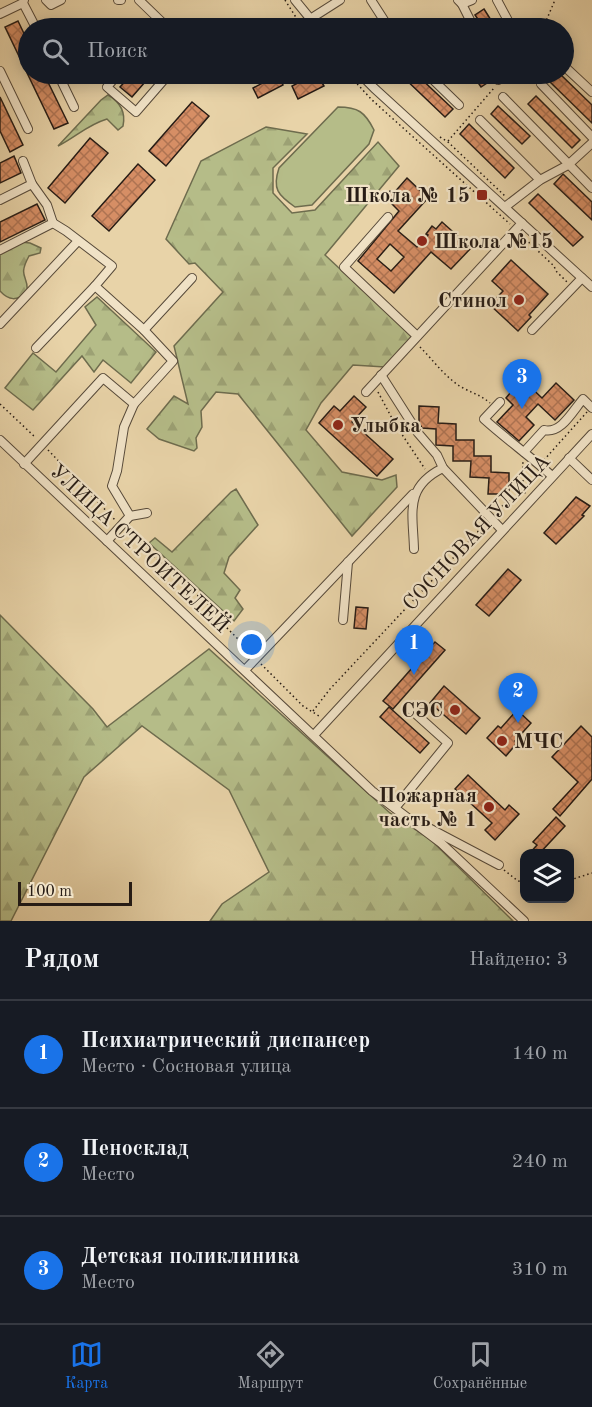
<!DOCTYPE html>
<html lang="ru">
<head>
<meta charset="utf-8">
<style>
  body { margin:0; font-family:"Old Standard TT",serif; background:#242831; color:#f1f3f6 }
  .controls { position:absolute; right:18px; bottom:18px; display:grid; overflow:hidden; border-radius:12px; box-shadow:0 3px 15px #0003 }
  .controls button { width:54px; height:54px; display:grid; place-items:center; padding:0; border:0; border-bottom:2px solid #363941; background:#171b24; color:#f1f3f6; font:30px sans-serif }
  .scale { position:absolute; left:18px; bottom:15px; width:114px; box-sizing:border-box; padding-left:6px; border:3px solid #271c15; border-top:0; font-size:16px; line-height:21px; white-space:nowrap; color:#271c15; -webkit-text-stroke:4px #f0e2c6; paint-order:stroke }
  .you { position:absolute; left:252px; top:645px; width:21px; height:21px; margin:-15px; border:4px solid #fff; border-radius:50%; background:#1a73e8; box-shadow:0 0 0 9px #1a73e833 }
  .badge { display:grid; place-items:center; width:39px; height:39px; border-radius:50%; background:#1a73e8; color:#fff; font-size:20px; font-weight:700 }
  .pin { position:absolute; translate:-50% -50px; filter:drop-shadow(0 2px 3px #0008) }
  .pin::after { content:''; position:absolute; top:32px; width:21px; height:18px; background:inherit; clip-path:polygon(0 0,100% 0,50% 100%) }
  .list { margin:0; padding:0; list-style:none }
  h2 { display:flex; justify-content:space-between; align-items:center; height:78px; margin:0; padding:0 24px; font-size:26px }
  h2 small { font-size:20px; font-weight:400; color:#9ea1a6 }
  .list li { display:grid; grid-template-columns:39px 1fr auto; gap:18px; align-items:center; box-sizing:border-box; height:108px; padding:0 24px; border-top:2px solid #363941 }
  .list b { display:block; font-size:22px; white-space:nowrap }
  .list p { margin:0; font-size:20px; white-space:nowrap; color:#9ea1a6 }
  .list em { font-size:20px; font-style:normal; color:#9ea1a6 }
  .icon { flex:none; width:33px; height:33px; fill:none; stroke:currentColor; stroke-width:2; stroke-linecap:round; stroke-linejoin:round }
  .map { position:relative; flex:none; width:592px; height:921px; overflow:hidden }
  .search { position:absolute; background:#171b24; box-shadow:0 3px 15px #0003; left:18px; right:18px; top:18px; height:66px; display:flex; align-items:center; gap:15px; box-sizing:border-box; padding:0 21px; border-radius:33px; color:#9ea1a6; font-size:22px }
  .sheet { height:402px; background:#171b24 }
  nav { display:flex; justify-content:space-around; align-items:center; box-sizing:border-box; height:84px; border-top:2px solid #363941; background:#171b24; font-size:16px; color:#9ea1a6 }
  nav a { display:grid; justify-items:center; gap:3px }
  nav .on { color:#1a73e8 }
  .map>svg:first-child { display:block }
  .forest { fill:url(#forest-firs); stroke:#6e6c4e; stroke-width:1.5 }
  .pitch { fill:#b5bc88; stroke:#6e6c4e; stroke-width:1.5 }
  .building { fill:url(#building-cross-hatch); stroke:#271c15; stroke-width:1.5; fill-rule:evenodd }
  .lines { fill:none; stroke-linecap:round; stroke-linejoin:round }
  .minor-casing { stroke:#574a3a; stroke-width:10 }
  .path { stroke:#271c15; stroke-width:1.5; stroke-dasharray:1.5 3; stroke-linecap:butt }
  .minor { stroke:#f0e2c6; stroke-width:8 }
  .poi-dot { fill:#8f2418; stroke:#f0e2c6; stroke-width:2 }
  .labels { text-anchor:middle; stroke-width:4.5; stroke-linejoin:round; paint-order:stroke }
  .poi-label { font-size:21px; font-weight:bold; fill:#271c15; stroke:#f0e2c6; text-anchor:end }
  .street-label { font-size:21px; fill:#271c15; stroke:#f0e2c6 }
</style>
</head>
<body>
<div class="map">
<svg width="592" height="921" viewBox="0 0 592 921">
  <defs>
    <pattern id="forest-firs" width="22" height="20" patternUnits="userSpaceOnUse" patternTransform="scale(1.5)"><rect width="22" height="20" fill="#b5bc88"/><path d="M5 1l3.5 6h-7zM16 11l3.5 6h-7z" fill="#9ca174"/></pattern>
    <pattern id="building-cross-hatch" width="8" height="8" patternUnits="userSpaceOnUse" patternTransform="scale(1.5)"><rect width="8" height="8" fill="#d68e65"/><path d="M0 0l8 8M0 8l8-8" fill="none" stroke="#ae7352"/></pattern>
  </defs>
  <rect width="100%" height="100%" fill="#e8d3a8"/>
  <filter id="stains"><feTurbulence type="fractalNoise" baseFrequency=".00333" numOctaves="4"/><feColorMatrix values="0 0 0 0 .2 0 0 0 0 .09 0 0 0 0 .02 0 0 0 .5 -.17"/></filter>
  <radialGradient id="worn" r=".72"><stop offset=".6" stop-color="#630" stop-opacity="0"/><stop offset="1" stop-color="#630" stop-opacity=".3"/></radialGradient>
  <!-- forest -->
  <g class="forest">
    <path d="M108,95C120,102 126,112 123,126L118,130L107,119C87,125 76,137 58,146L101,100Z"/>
    <path d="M266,127L307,134L273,168V193L292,213L315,210L378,142L399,166L325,255L412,336L385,367L353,365L321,403L306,430L342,472L382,480L396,475L397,487L352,536L238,394L216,392L201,411L202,427L196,438L197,448L194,451L159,439L147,429L174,396L188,404L174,346L223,292L195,263L189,264L166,239L201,161Z"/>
    <path d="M21,242L30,243L41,248L40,253L29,256C17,278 29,275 27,292C17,301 9,301 0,291V253Z"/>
    <path d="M97,297L156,352L131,383L103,360L94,372L82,356L33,410L5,388L33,353L56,372L96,325L85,307Z"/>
    <path d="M236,489L258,525L229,557L224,573L240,590L235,598L243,609L234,621L149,543L155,538L172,552L231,492Z"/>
    <path d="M0,615L93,709L107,727L209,649L390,813L430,839L513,921H210L222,904L269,872L229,790L142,726L84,777L11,921H0Z"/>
  </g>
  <!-- pitch -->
  <path class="pitch" d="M338,107C358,107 365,112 374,130L369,144L312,205L295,207C278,195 272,189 279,168Z"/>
  <!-- building -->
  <g class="building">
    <path d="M484,9L496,28H484L475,15Z"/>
    <path d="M18,21L28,42V74H44L68,123L54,129L5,27Z"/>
    <path d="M132,74H152L132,97L120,87Z"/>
    <path d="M293,74H317L324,86L298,99L292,86L298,83Z"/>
    <path d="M400,74H416L453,109L445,117Z"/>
    <path d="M472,74H485L490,81L481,87Z"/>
    <path d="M556,74H560L592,105V123L549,81Z"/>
    <path d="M278,75L283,85L258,98L253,88Z"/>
    <path d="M536,96L580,140L572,148L528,104Z"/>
    <path d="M0,97L23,145L10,152L0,131Z"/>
    <path d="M192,102L209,116L166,166L149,151Z"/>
    <path d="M498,106L530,136L522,144L491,114Z"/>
    <path d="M469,124L514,168L505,178L460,134Z"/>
    <path d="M90,138L108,153L65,203L48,188Z"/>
    <path d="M14,156L21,173L0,183V163Z"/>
    <path d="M138,164L155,180L109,231L92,216Z"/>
    <path d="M563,174L592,202V220L554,184Z"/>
    <path d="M407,178L428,198L398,231L417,247L428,235L426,234L432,226L436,229L442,222L471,248L451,269L431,252L394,293L358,261L399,211L385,197L390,191L393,194ZM390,244L404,257L391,271L377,259Z"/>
    <path d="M538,194L583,237L573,246L529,203Z"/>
    <path d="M37,204L45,220L0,242V222Z"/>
    <path d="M511,260L548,294L529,315L531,317L518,331L490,305L503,291L492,281Z"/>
    <path d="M522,379L542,398L556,383L574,400L555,420L538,404L526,417L534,425L519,441L497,422L513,405L506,398Z"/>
    <path d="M354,396L366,407L352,422L393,459L377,476L319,423L334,406L340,411Z"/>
    <path d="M419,406L439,407L438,423L456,424V440H474V456H491V472L509,473V494H488L489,478L470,477L471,461H453V446L436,445V429L422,428L419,423Z"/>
    <path d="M576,497L590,506L582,515L584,516L556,544L544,533Z"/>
    <path d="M508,569L521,580L489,616L476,605Z"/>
    <path d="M356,607L368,608L366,629L354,628Z"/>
    <path d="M435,642L445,650L393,709L383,701Z"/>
    <path d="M444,686L480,718L466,734L430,703Z"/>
    <path d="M389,707L429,743L420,753L380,717Z"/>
    <path d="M517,710L531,723L515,741L517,743L506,756L487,738L498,726L501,728Z"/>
    <path d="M581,726L592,737V779L560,816L553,809L578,782L552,757Z"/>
    <path d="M468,775L505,810L509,805L519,814L495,840L485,830L492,823L455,789Z"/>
    <path d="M556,817L565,826L539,854H529L537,845L533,842Z"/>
  </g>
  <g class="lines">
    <defs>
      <g id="minor">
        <path d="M24,0L23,3L36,28"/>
        <path d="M46,0L51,5L61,0"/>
        <path d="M118,0H121"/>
        <path d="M139,0L168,28"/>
        <path d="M295,0L318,28"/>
        <path d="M371,0L389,28"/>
        <path d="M458,0L462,4L472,0"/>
        <path d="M497,0L512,28"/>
        <path d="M462,4L474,28"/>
        <path d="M0,14L23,3"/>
        <path d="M155,28L161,22"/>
        <path d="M296,28L340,0"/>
        <path d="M564,66L592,92"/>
        <path d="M0,71L28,129"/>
        <path d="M58,74L74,107"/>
        <path d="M118,74L107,87L136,112L169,74"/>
        <path d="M214,74H216"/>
        <path d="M360,74L374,88L592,287"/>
        <path d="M427,74L459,105"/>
        <path d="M495,74L498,80L509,74"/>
        <path d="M541,84L592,137"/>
        <path d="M503,97L592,188"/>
        <path d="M480,120L540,180"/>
        <path d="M0,200L32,184"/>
        <path d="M505,207L540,180L568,165L592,143"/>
        <path d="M388,217L344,267L417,336"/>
        <path d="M0,250L53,223L47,205L32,184L23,161"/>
        <path d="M0,324L78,241"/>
        <path d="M144,330L192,278"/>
        <path d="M532,330L582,278"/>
        <path d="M36,348L95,286"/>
        <path d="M381,375L418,433L437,455L443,468L502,530"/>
        <path d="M366,392L522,223"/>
        <path d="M500,402L484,419C506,439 530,456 552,476"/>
        <path d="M0,440L372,791L441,843L524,921"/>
        <path d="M524,452L544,430C561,434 572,412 583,399L592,408"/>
        <path d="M569,458L592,480"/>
        <path d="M24,464L103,378L134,404L173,361L144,330L95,286L112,266L66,231L53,223"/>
        <path d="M130,516L147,513"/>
        <path d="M107,541L130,516L112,486L117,471L124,427L134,404"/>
        <path d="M414,549C413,513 404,487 443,468"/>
        <path d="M343,620L348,562"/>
        <path d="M245,670L413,494"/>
        <path d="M314,735L592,434"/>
        <path d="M395,808L448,743L408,707"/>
        <path d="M427,827L499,865"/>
      </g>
    </defs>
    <!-- minor casing -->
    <use href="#minor" class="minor-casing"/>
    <!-- path -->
    <g class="path">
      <path d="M285,0L297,19"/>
      <path d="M543,28L555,0"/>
      <path d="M348,74L372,100L510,224"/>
      <path d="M440,137L448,142L505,196"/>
      <path d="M448,141L494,88"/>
      <path d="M522,236L554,266L556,271L568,283"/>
      <path d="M420,347C434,361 447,380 465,389C475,394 482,396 490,403"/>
      <path d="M378,392L395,424L425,469"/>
      <path d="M0,404L36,438"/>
      <path d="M48,450L115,520"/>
      <path d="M544,460L587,412"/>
      <path d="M524,483L525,494"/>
      <path d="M496,513L507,501H514C527,484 522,479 523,460"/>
      <path d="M127,532L185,585L219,613L226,627L252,653"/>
      <path d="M261,664L303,706L319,716"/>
      <path d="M313,711L330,689L486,523"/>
      <path d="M504,870L518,881L524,882"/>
      <path d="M570,880L592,873"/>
    </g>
    <!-- minor -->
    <use href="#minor" class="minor"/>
  </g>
  <!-- markers -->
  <g class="poi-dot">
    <rect x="476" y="189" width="12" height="12" rx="3"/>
    <circle cx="422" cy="241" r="6"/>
    <circle cx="519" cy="300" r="6"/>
    <circle cx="338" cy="425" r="6"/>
    <circle cx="455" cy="710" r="6"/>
    <circle cx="502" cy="741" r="6"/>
    <circle cx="489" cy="807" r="6"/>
  </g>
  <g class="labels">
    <!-- poi labels -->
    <g class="poi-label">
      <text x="470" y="202">Школа № 15</text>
      <text x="434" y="248" text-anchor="start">Школа №15</text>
      <text x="507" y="307">Стинол</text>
      <text x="350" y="432" text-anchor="start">Улыбка</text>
      <text x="443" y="717">СЭС</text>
      <text x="514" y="748" text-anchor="start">МЧС</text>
      <text x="477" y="802">Пожарная<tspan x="477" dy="24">часть № 1</tspan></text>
    </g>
    <!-- street labels -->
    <g class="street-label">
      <text transform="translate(476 532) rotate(-47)" y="7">СОСНОВАЯ УЛИЦА</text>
      <text transform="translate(140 548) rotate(43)" y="7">УЛИЦА СТРОИТЕЛЕЙ</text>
    </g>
  </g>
  <rect width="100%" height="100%" filter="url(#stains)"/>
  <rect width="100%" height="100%" fill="url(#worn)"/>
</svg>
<div class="controls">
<button><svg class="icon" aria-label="layers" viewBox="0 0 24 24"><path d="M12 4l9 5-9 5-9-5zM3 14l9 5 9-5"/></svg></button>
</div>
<div class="scale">100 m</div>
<div class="you"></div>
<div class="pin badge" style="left:414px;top:675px">1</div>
<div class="pin badge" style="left:518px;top:723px">2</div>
<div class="pin badge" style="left:522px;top:409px">3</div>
<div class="search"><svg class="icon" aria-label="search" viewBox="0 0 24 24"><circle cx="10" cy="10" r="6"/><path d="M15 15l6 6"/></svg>Поиск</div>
</div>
<section class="sheet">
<h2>Рядом<small>Найдено: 3</small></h2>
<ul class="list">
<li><span class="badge">1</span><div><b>Психиатрический диспансер</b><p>Место · Сосновая улица</p></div><em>140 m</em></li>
<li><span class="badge">2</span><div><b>Пеносклад</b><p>Место</p></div><em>240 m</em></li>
<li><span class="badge">3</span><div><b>Детская поликлиника</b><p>Место</p></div><em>310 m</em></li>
</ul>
</section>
<nav>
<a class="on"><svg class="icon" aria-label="map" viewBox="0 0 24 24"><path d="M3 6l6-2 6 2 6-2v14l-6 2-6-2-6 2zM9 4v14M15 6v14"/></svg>Карта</a>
<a><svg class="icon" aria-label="directions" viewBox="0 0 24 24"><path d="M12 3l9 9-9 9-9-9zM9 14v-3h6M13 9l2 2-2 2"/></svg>Маршрут</a>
<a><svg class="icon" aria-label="saved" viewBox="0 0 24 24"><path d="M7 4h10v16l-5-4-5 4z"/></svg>Сохранённые</a>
</nav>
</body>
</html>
